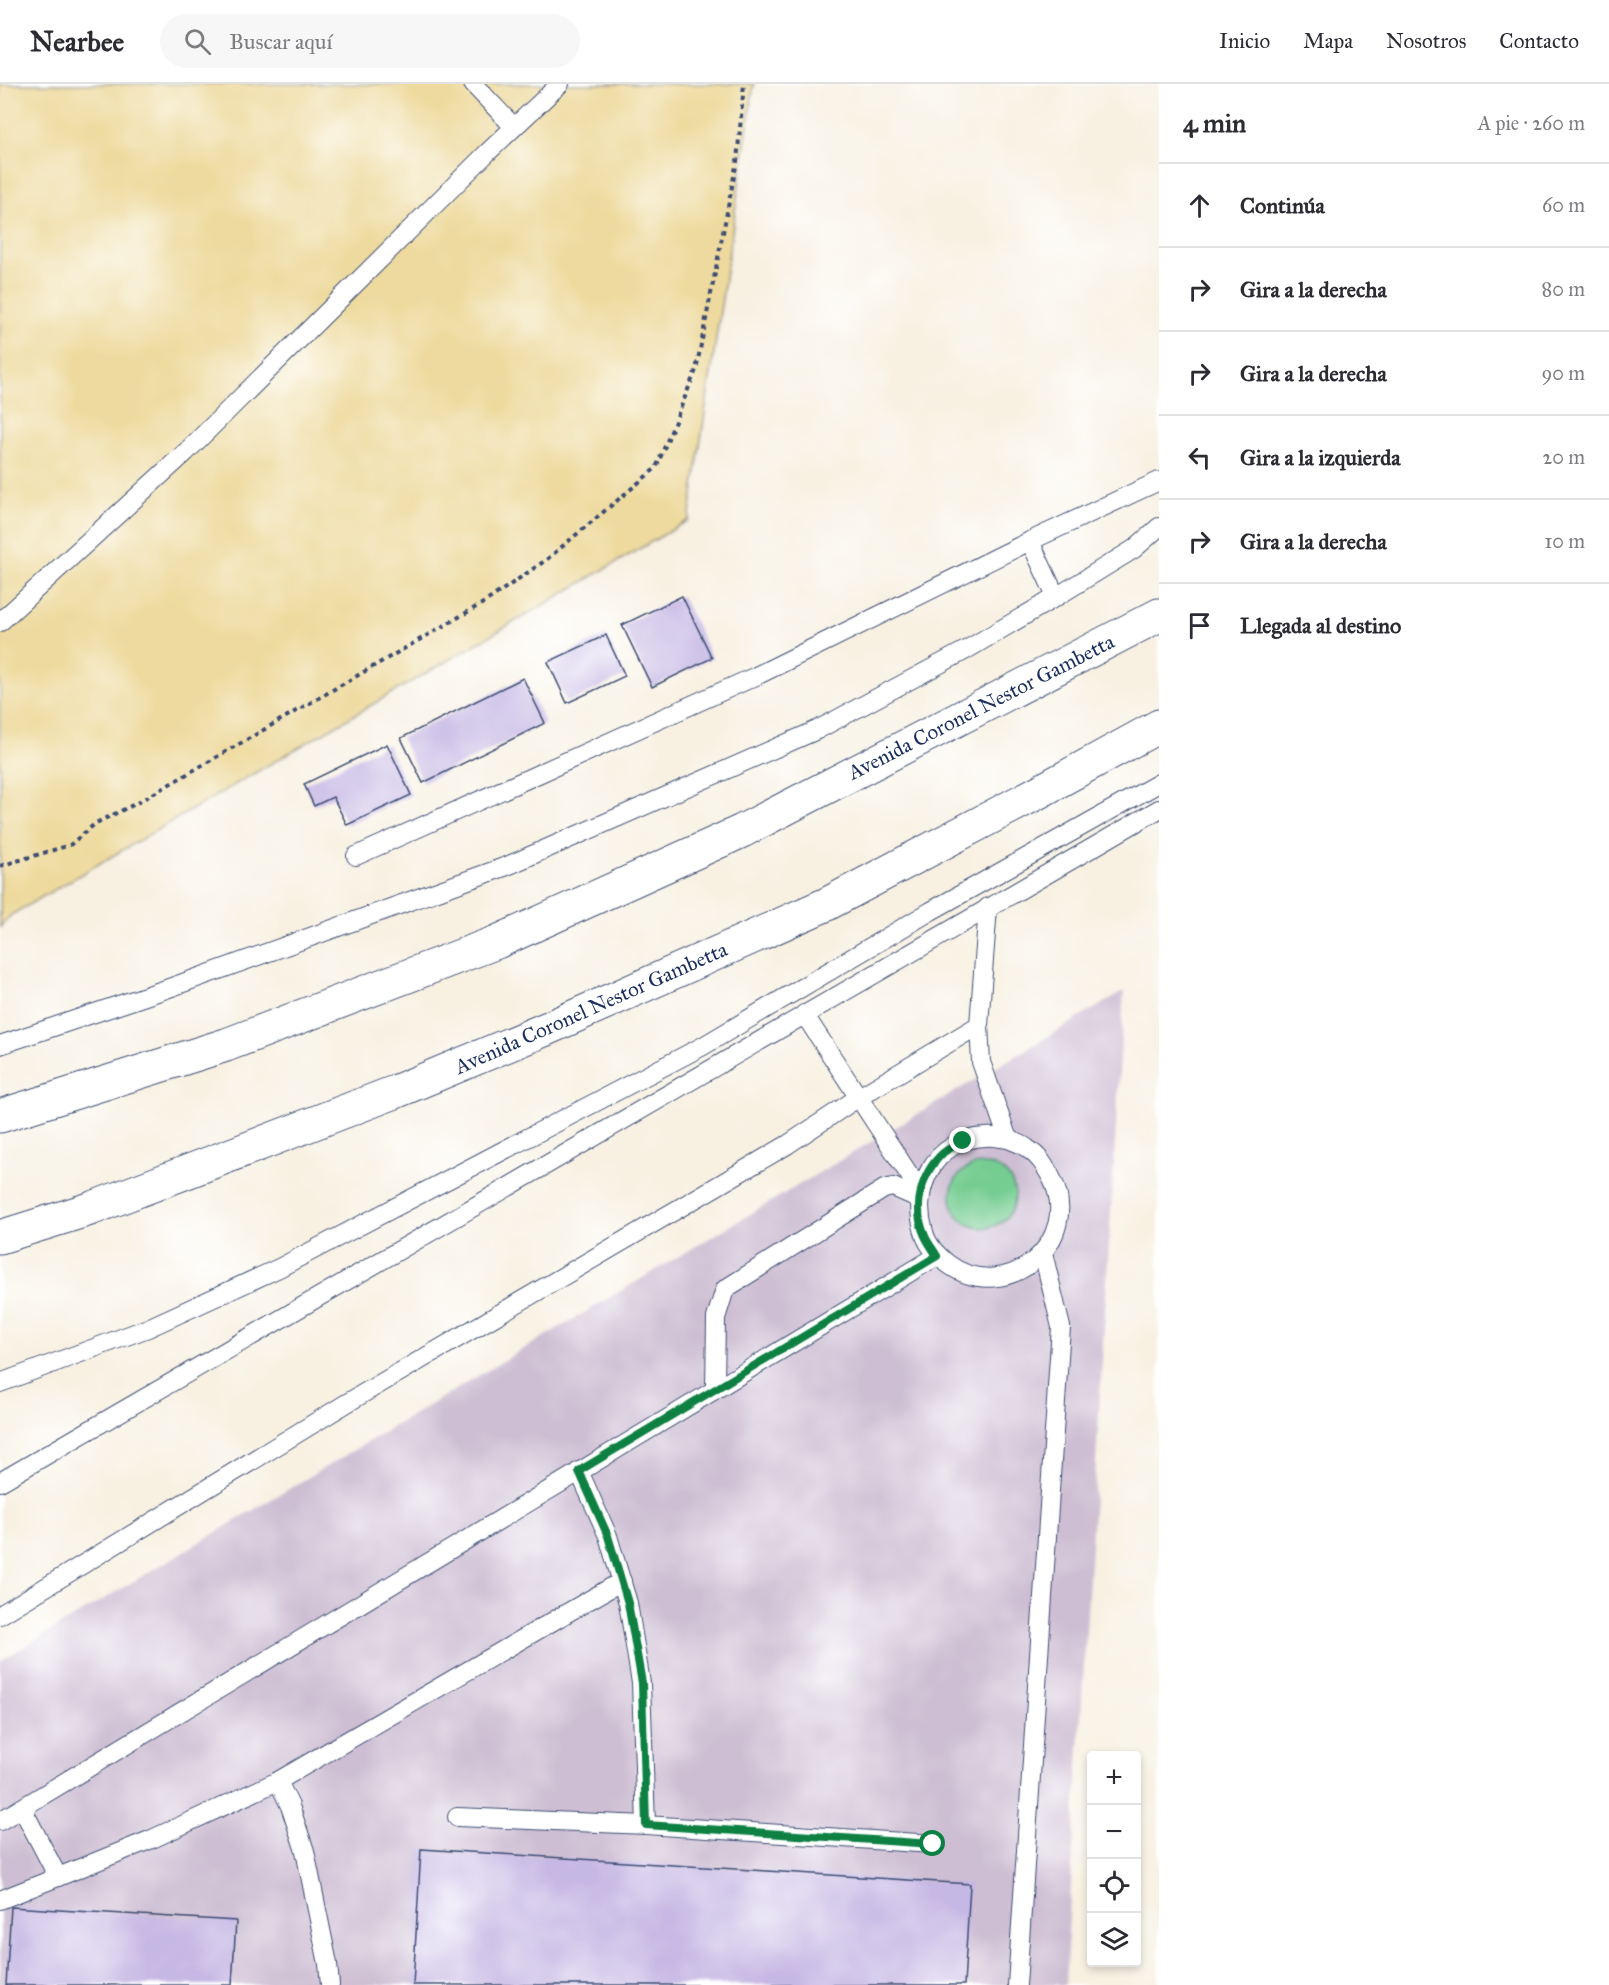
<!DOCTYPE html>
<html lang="es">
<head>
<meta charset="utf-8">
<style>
  body { margin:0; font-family:"IM FELL Great Primer",serif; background:#f7f7f7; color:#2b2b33 }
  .controls { position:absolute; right:18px; bottom:18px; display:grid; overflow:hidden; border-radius:6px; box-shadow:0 3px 9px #0003 }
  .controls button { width:54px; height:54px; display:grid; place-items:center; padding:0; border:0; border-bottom:2px solid #e1e1e2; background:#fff; color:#2b2b33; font:30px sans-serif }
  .stop { position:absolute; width:18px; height:18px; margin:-14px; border:4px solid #0b8043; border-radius:50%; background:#fff }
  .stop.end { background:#0b8043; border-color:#fff; box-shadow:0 2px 6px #0008 }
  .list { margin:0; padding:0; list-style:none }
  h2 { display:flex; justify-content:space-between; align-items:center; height:78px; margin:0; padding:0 24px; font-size:26px }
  h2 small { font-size:20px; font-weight:400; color:#7c7c81 }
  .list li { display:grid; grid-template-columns:39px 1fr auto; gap:18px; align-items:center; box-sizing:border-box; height:84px; padding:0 24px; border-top:2px solid #e1e1e2 }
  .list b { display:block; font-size:22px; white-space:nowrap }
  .list em { font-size:20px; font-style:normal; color:#7c7c81 }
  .icon { flex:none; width:33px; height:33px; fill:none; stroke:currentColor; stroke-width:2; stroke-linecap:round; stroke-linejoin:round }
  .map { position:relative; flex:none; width:1159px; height:1901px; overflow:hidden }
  header { display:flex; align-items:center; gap:36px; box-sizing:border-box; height:84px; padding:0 30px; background:#fff; border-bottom:2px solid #e1e1e2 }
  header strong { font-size:28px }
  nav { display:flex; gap:33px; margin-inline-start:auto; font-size:21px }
  .search { width:420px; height:54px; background:#f7f7f7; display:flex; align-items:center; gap:15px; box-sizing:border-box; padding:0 21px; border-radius:33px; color:#7c7c81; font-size:22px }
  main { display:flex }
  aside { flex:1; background:#fff }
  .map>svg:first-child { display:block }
  .industrial { fill:#cdbed3 }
  .green { fill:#76cd92; stroke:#487e78; stroke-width:1.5 }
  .sand { fill:#eeda9e; stroke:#84847e; stroke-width:1.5 }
  .building { fill:#c6b8e4 }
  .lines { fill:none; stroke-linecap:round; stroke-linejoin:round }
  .service-casing { stroke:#3c4c72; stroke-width:20 }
  .trunk-casing { stroke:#3c4c72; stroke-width:35 }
  .path { stroke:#3c4c72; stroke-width:4; stroke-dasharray:4.5 4.5; stroke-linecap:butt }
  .service { stroke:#fff; stroke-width:18 }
  .trunk { stroke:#fff; stroke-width:33 }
  .route { stroke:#0b8043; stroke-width:8 }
  .labels { text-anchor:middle; stroke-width:5; stroke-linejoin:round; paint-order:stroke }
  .street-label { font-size:21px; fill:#1b2f5e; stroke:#fff }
</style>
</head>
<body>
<header>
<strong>Nearbee</strong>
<div class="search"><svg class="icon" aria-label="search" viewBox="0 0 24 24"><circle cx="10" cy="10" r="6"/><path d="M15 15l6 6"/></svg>Buscar aquí</div>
<nav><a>Inicio</a><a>Mapa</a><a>Nosotros</a><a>Contacto</a></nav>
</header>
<main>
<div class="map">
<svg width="1159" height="1901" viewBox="0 0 1159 1901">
  <rect width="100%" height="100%" fill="#fff"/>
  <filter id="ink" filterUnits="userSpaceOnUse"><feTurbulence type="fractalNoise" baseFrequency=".0167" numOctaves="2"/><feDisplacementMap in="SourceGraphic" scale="12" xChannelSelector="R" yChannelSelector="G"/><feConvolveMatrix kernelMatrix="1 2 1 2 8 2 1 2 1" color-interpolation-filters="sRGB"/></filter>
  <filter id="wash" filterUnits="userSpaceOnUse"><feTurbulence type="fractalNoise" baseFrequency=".008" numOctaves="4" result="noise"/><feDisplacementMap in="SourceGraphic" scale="24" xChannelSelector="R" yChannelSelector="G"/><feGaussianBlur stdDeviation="1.35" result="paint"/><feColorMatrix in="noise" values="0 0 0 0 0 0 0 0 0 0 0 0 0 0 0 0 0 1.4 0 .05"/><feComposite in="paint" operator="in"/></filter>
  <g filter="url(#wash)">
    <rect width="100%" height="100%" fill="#f8f1e2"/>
    <!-- industrial -->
    <path class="industrial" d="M1124,907L1065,1901H0V1577Z"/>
    <!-- green -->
    <circle class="green" cx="983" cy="1112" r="32"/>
    <!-- sand -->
    <path class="sand" d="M0,0H754L689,436L11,831L0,843Z"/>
    <g id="blocks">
      <!-- building -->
      <g class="building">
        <path d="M682,512L712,574L652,603L622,541Z"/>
        <path d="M606,551L625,592L567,619L548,578Z"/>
        <path d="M523,594L545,639L423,699L401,654Z"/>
        <path d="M387,660L411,711L347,741L333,713L314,722L304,700Z"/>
        <path d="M421,1765L970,1800L964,1901H413Z"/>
        <path d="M11,1823L236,1837L232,1901H6Z"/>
      </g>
    </g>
  </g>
  <g filter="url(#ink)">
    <use href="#blocks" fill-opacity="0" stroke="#3c4c72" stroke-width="1.5"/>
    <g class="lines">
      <defs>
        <g id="service">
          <path d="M473,0L514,43"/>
          <path d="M1030,457L1056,513"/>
          <path d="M0,538L186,368L488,68L560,0"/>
          <path d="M356,772L756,592L1030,457L1159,397"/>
          <path d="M988,823L979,941L981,978L1008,1055C1014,1058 1023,1060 1028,1065C1039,1072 1045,1082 1051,1093C1085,1157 1006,1223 948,1180C938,1172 927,1161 924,1148C910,1104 935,1055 985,1053C992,1052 1000,1054 1008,1055"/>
          <path d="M804,930L920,1107"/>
          <path d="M0,961L169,904L507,782L817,646L966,566L1056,513L1134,465L1159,443"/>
          <path d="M0,1299L148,1244L279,1184L703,962L931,827L1159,699"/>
          <path d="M715,1305L716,1234L725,1205L884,1105L893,1103L920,1115"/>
          <path d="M579,1387L608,1452L628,1519L641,1599L646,1741L933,1760"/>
          <path d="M0,1398L1159,725"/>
          <path d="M0,1531L347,1319L787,1061L859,1013L979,941"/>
          <path d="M278,1697L290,1722L305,1767L328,1880L330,1901"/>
          <path d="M22,1724L58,1793L152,1755L278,1697L622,1497"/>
          <path d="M457,1733L646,1741"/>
          <path d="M0,1737L937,1172"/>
          <path d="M0,1816L58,1793"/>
          <path d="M1017,1901L1061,1243L1043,1169"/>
        </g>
        <g id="trunk">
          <path d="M0,1032L226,961L497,858L742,747L1159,531"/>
          <path d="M0,1153L90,1125L395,1008L546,945L827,820L1035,710L1159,642"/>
        </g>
      </defs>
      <!-- service casing -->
      <use href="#service" class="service-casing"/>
      <!-- trunk casing -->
      <use href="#trunk" class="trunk-casing"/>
      <!-- path -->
      <path class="path" d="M0,782L70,761L96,739L137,719L485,518L546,476L656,384L696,286L737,77L744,0"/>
      <!-- service -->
      <use href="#service" class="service"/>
      <!-- trunk -->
      <use href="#trunk" class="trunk"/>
    </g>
  </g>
  <g class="lines" filter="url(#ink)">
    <!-- route -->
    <path class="route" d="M933,1760L646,1741L642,1599L628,1519L608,1452L579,1387L937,1172C933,1165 928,1159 925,1152C912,1124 921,1089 943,1069C949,1064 957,1061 963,1057"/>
  </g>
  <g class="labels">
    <!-- street labels -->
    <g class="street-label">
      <text transform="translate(981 623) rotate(-27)" y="7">Avenida Coronel Nestor Gambetta</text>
      <text transform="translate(591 924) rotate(-24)" y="7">Avenida Coronel Nestor Gambetta</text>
    </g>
  </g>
</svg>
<div class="controls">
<button>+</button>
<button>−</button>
<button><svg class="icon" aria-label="locate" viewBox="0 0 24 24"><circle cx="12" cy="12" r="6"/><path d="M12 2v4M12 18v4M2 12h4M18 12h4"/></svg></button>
<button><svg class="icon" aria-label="layers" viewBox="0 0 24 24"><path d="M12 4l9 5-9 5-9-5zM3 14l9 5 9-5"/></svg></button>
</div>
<div class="stop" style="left:933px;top:1760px"></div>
<div class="stop end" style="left:963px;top:1057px"></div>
</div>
<aside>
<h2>4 min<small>A pie · 260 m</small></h2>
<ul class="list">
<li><svg class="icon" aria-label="ahead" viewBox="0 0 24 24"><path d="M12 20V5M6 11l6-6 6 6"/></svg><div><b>Continúa</b></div><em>60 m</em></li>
<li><svg class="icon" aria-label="right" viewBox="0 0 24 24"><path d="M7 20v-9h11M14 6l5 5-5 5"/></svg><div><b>Gira a la derecha</b></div><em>80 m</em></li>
<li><svg class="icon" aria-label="right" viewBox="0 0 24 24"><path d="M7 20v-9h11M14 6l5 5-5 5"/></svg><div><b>Gira a la derecha</b></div><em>90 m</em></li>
<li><svg class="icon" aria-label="left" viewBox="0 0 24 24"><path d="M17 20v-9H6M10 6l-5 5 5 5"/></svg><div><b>Gira a la izquierda</b></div><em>20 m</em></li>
<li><svg class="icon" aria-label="right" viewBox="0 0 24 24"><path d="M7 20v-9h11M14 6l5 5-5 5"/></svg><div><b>Gira a la derecha</b></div><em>10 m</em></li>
<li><svg class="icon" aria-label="arrive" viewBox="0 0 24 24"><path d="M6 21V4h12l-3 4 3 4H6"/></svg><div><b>Llegada al destino</b></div></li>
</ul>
</aside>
</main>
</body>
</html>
